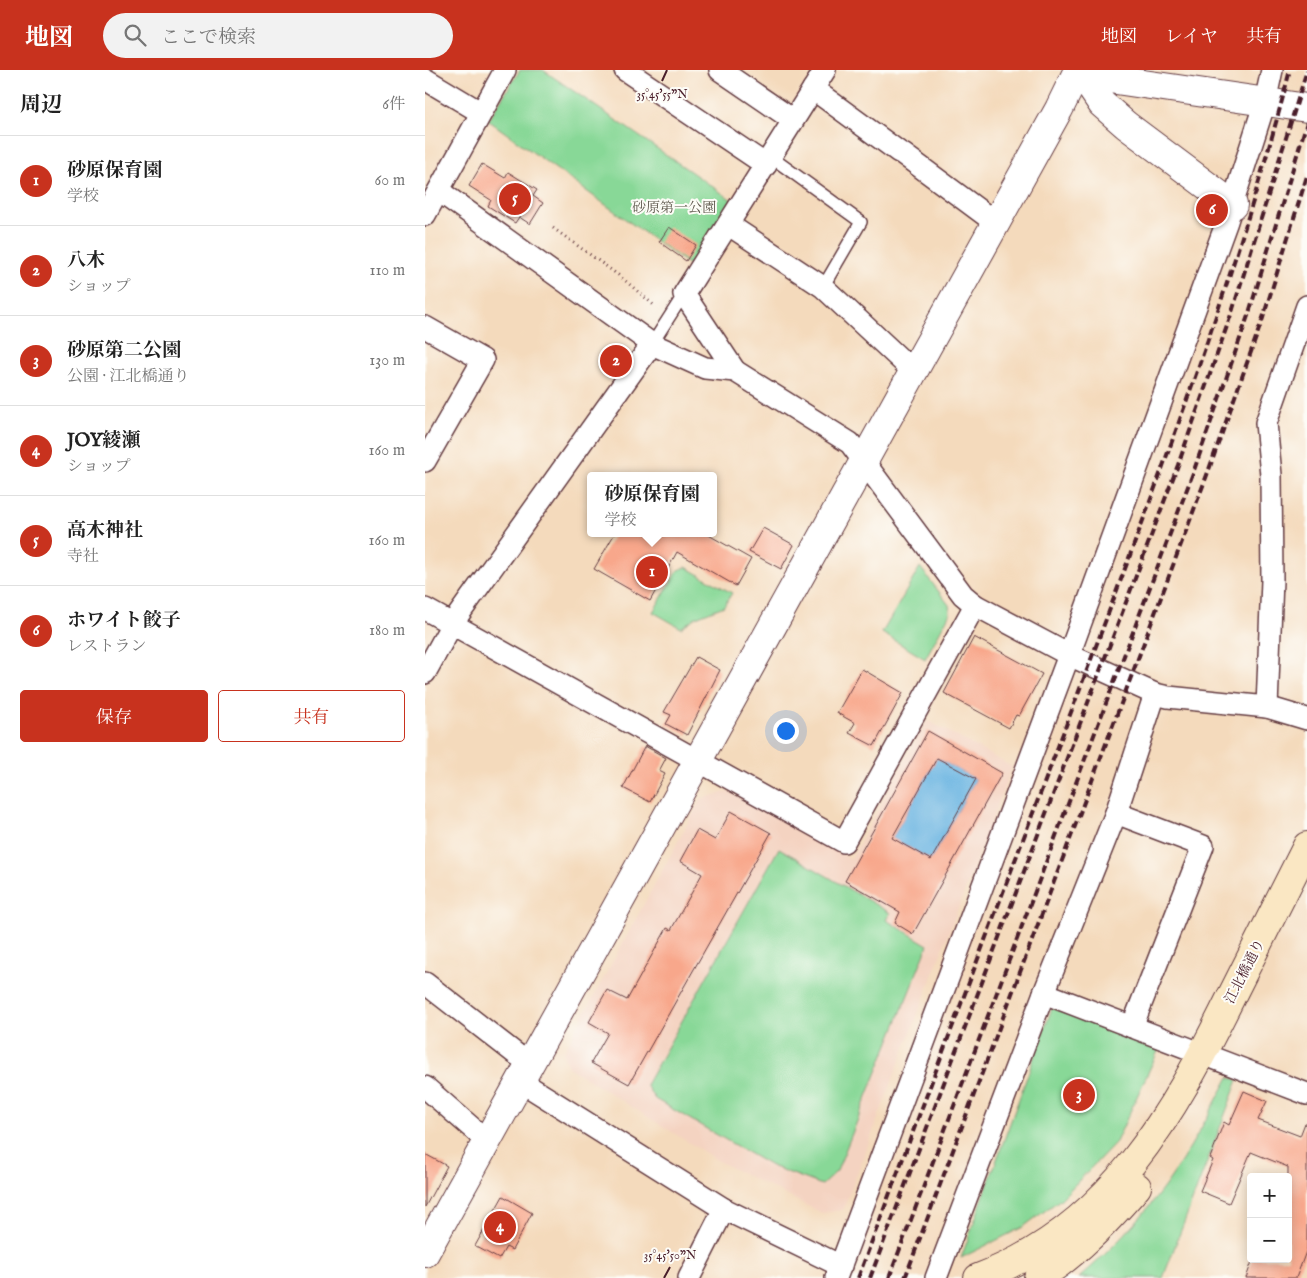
<!DOCTYPE html>
<html lang="ja">
<head>
<meta charset="utf-8">
<style>
  body { margin:0; font-family:"IM FELL English","Noto Serif JP",serif; background:#f2f2f2; color:#222 }
  .controls { position:absolute; right:15px; bottom:15px; display:grid; overflow:hidden; border-radius:5px; box-shadow:0 2px 12px #0003 }
  .controls button { width:45px; height:45px; display:grid; place-items:center; padding:0; border:0; border-bottom:1px solid #e0e0e0; background:#fff; color:#222; font:25px sans-serif }
  .you { position:absolute; left:360px; top:660px; width:18px; height:18px; margin:-12px; border:4px solid #fff; border-radius:50%; background:#1a73e8; box-shadow:0 0 0 8px #1a73e833 }
  .badge { display:grid; place-items:center; width:32px; height:32px; border-radius:50%; background:#c8321e; color:#fff; font-size:16px; font-weight:700 }
  .pin { position:absolute; translate:-50% -50%; border:2px solid #fff; box-shadow:0 1px 5px #0006 }
  .popup { position:absolute; left:162px; top:402px; width:130px; height:65px; box-sizing:border-box; display:grid; place-content:center; border-radius:5px; background:#fff; filter:drop-shadow(0 1px 4px #0005); font-size:16px; white-space:nowrap; color:#767676 }
  .popup b { font-size:19px; color:#222 }
  .popup::after { content:''; position:absolute; left:50%; top:100%; margin-left:-10px; border:10px solid transparent; border-top-color:#fff }
  .list { margin:0; padding:0; list-style:none }
  h2 { display:flex; justify-content:space-between; align-items:center; height:65px; margin:0; padding:0 20px; font-size:21px }
  h2 small { font-size:16px; font-weight:400; color:#767676 }
  .list li { display:grid; grid-template-columns:32px 1fr auto; gap:15px; align-items:center; box-sizing:border-box; height:90px; padding:0 20px; border-top:1px solid #e0e0e0 }
  .list b { display:block; font-size:19px; white-space:nowrap }
  .list p { margin:0; font-size:16px; white-space:nowrap; color:#767676 }
  .list em { font-size:16px; font-style:normal; color:#767676 }
  .actions { display:flex; gap:10px; padding:15px 20px }
  .actions a { flex:1; padding:11px 0; border:1px solid #c8321e; border-radius:5px; text-align:center; font-size:18px; color:#c8321e }
  .actions .main { background:#c8321e; color:#fff }
  .icon { flex:none; width:28px; height:28px; fill:none; stroke:currentColor; stroke-width:2; stroke-linecap:round; stroke-linejoin:round }
  .map { position:relative; flex:none; width:882px; height:1208px; overflow:hidden }
  header { display:flex; align-items:center; gap:30px; box-sizing:border-box; height:70px; padding:0 25px; background:#c8321e; color:#fff }
  header strong { font-size:24px }
  nav { display:flex; gap:28px; margin-inline-start:auto; font-size:18px }
  .search { width:350px; height:45px; background:#f2f2f2; display:flex; align-items:center; gap:12px; box-sizing:border-box; padding:0 18px; border-radius:28px; color:#767676; font-size:19px }
  main { display:flex }
  aside { flex:1; background:#fff }
  .map>svg:first-child { display:block }
  .built { fill:#f4d3c1 }
  .green { fill:#88d897; stroke:#697c61 }
  .water { fill:#68b3e1; stroke:#596986 }
  .building { fill:#f8a78b; fill-rule:evenodd }
  .lines { fill:none; stroke-linecap:round; stroke-linejoin:round }
  .service-casing { stroke:#643b41; stroke-width:14 }
  .minor-casing { stroke:#643b41; stroke-width:24 }
  .tertiary-casing { stroke:#643b41; stroke-width:30 }
  .secondary-casing { stroke:#643b41; stroke-width:30 }
  .path { stroke:#643b41; stroke-width:3; stroke-dasharray:1 4; stroke-linecap:butt }
  .service { stroke:#fff; stroke-width:11 }
  .minor { stroke:#fff; stroke-width:21 }
  .tertiary { stroke:#fff; stroke-width:28 }
  .secondary { stroke:#fae7c3; stroke-width:28 }
  .rail { stroke:#4a1f2b; stroke-width:4; stroke-dasharray:8 4; stroke-linecap:butt }
  .ticks { fill:none; stroke:#4a1f2b; stroke-width:2 }
  .labels { text-anchor:middle; stroke-width:4; stroke-linejoin:round; paint-order:stroke }
  .park-label { font-size:14px; fill:#5d564b; stroke:#fdfcf7 }
  .street-label { font-size:14px; fill:#4a1f2b; stroke:#fdfcf7 }
  .ticks-label { font-size:12px; text-anchor:middle; fill:#4a1f2b; stroke:#fdfcf7; stroke-width:4; stroke-linejoin:round; paint-order:stroke }
</style>
</head>
<body>
<header>
<strong>地図</strong>
<div class="search"><svg class="icon" aria-label="search" viewBox="0 0 24 24"><circle cx="10" cy="10" r="6"/><path d="M15 15l6 6"/></svg>ここで検索</div>
<nav><a>地図</a><a>レイヤ</a><a>共有</a></nav>
</header>
<main>
<aside>
<h2>周辺<small>6件</small></h2>
<ul class="list">
<li><span class="badge">1</span><div><b>砂原保育園</b><p>学校</p></div><em>60 m</em></li>
<li><span class="badge">2</span><div><b>八木</b><p>ショップ</p></div><em>110 m</em></li>
<li><span class="badge">3</span><div><b>砂原第二公園</b><p>公園 · 江北橋通り</p></div><em>130 m</em></li>
<li><span class="badge">4</span><div><b>JOY綾瀬</b><p>ショップ</p></div><em>160 m</em></li>
<li><span class="badge">5</span><div><b>高木神社</b><p>寺社</p></div><em>160 m</em></li>
<li><span class="badge">6</span><div><b>ホワイト餃子</b><p>レストラン</p></div><em>180 m</em></li>
</ul>
<div class="actions"><a class="main">保存</a><a>共有</a></div>
</aside>
<div class="map">
<svg width="882" height="1208" viewBox="0 0 882 1208">
  <rect width="100%" height="100%" fill="#fdfcf7"/>
  <filter id="ink" filterUnits="userSpaceOnUse"><feTurbulence type="fractalNoise" baseFrequency=".02" numOctaves="2"/><feDisplacementMap in="SourceGraphic" scale="10" xChannelSelector="R" yChannelSelector="G"/><feConvolveMatrix kernelMatrix="1 2 1 2 8 2 1 2 1" color-interpolation-filters="sRGB"/></filter>
  <filter id="wash" filterUnits="userSpaceOnUse"><feTurbulence type="fractalNoise" baseFrequency=".0096" numOctaves="4" result="noise"/><feDisplacementMap in="SourceGraphic" scale="20" xChannelSelector="R" yChannelSelector="G"/><feGaussianBlur stdDeviation="1.12" result="paint"/><feColorMatrix in="noise" values="0 0 0 0 0 0 0 0 0 0 0 0 0 0 0 0 0 1.4 0 .05"/><feComposite in="paint" operator="in"/></filter>
  <g filter="url(#wash)">
    <rect width="100%" height="100%" fill="#f4dabc"/>
    <!-- built -->
    <path class="built" d="M502,650L587,697L418,1140L397,1143L295,1092L143,997L138,983L276,729L304,721L426,789Z"/>
    <!-- green -->
    <g class="green">
      <path d="M95,0H118L307,130L264,195L63,50Z"/>
      <path d="M261,497L307,523L299,536L271,547L256,558L228,542L253,500Z"/>
      <path d="M495,497L524,535L525,543L500,589L457,563Z"/>
      <path d="M354,778L465,843L461,850L503,875L412,1101L397,1115L346,1096L230,1029L221,1015Z"/>
      <path d="M627,938L734,979L691,1072L636,1129L598,1157L536,1188Z"/>
      <path d="M804,1007L813,1010L738,1208H654C686,1180 715,1150 740,1116C764,1082 784,1044 804,1007Z"/>
    </g>
    <!-- water -->
    <path class="water" d="M512,688L551,709L506,790L467,768Z"/>
    <g id="blocks">
      <!-- building -->
      <g class="building">
        <path d="M57,94L80,108L83,102L112,120L108,126L118,133L105,154L94,147L90,153L63,136L66,130L44,116Z"/>
        <path d="M244,157L271,175L261,191L234,172Z"/>
        <path d="M338,458L369,475L356,499L324,482Z"/>
        <path d="M190,463H280L326,489L311,516L252,482L225,531L169,499Z"/>
        <path d="M549,567L617,604L594,646L591,645L584,658L519,623Z"/>
        <path d="M271,587L295,600L262,665L241,654L246,645L239,642Z"/>
        <path d="M437,599L478,623L449,676L424,663L430,653L412,643Z"/>
        <path d="M503,661L577,703L488,864L470,853L475,842L420,811ZM512,688L551,709L506,790L467,768Z"/>
        <path d="M220,676L241,688L234,701L240,704L225,732L198,718Z"/>
        <path d="M306,741L346,763L204,1014L166,993L183,963L164,952L182,920L202,930L242,858L246,860L277,804L255,791L272,760L290,770Z"/>
        <path d="M819,1021L842,1031L833,1050L875,1066L880,1053H882V1179L871,1208H821L828,1189H863V1097L826,1082L804,1133L775,1121L788,1090L785,1088L799,1052L804,1055Z"/>
        <path d="M0,1084L22,1096L0,1137Z"/>
        <path d="M78,1126L107,1143L87,1180L81,1177L74,1189L50,1176Z"/>
      </g>
    </g>
  </g>
  <g filter="url(#ink)">
    <use href="#blocks" fill-opacity="0" stroke="#643b41" stroke-width="1"/>
    <g class="lines">
      <defs>
        <g id="service">
          <path d="M346,87L436,152L398,217"/>
          <path d="M227,274L259,224"/>
        </g>
        <g id="minor">
          <path d="M200,0L341,95"/>
          <path d="M295,0L368,50"/>
          <path d="M0,9L55,42"/>
          <path d="M388,19L474,82"/>
          <path d="M478,84L571,153"/>
          <path d="M14,121L227,274L280,298L310,301L425,373L538,525L550,535L644,585L730,624L743,627L842,637L882,649"/>
          <path d="M0,145L80,0"/>
          <path d="M304,155L398,217L489,302"/>
          <path d="M0,257L58,290L0,391"/>
          <path d="M310,301L259,224L400,0"/>
          <path d="M0,539L419,772L550,535"/>
          <path d="M0,603L27,554L227,274"/>
          <path d="M842,637L847,510L846,405L841,353L882,236"/>
          <path d="M691,743L778,776L707,957"/>
          <path d="M0,913L91,984L105,993"/>
          <path d="M619,923L882,1024"/>
          <path d="M95,1011L299,1139L416,1196"/>
          <path d="M0,1017L62,1071"/>
          <path d="M264,1208L299,1139"/>
          <path d="M411,1208L644,585L801,154L840,32L847,0"/>
          <path d="M511,1208L619,923L691,743L730,624"/>
        </g>
        <g id="tertiary">
          <path d="M654,0L677,34L701,55L808,135"/>
          <path d="M657,0L684,9L882,38"/>
          <path d="M0,1183L634,39L653,0"/>
        </g>
        <g id="secondary">
          <path d="M553,1208C685,1159 748,1044 807,925C832,875 857,826 882,776"/>
          <path d="M613,1208C652,1184 682,1151 712,1117"/>
        </g>
      </defs>
      <!-- service casing -->
      <use href="#service" class="service-casing"/>
      <!-- minor casing -->
      <use href="#minor" class="minor-casing"/>
      <!-- tertiary casing -->
      <use href="#tertiary" class="tertiary-casing"/>
      <!-- secondary casing -->
      <use href="#secondary" class="secondary-casing"/>
      <!-- path -->
      <path class="path" d="M128,158L196,207L231,237"/>
      <!-- service -->
      <use href="#service" class="service"/>
      <!-- minor -->
      <use href="#minor" class="minor"/>
      <!-- tertiary -->
      <use href="#tertiary" class="tertiary"/>
      <!-- secondary -->
      <use href="#secondary" class="secondary"/>
      <!-- rail -->
      <g class="rail">
        <path d="M433,1208C510,1003 587,798 665,592C738,397 813,202 865,0"/>
        <path d="M445,1208L753,395L808,239L882,0"/>
        <path d="M464,1208L768,403L824,243L882,52"/>
        <path d="M480,1208L782,405L838,248L882,106"/>
      </g>
    </g>
  </g>
  <!-- ticks -->
  <path class="ticks" d="M237,11L242,0M239,1208L245,1197"/>
  <g class="labels">
    <!-- park labels -->
    <g class="park-label">
      <text x="249" y="142">砂原第一公園</text>
    </g>
    <!-- street labels -->
    <g class="street-label">
      <text transform="translate(819 901) rotate(-63)" y="5">江北橋通り</text>
    </g>
  </g>
  <g class="ticks-label">
    <text x="237" y="28">35°45'55"N</text>
    <text x="245" y="1189">35°45'50"N</text>
  </g>
</svg>
<div class="controls">
<button>+</button>
<button>−</button>
</div>
<div class="you"></div>
<div class="pin badge" style="left:227px;top:502px">1</div>
<div class="popup"><b>砂原保育園</b>学校</div>
<div class="pin badge" style="left:191px;top:291px">2</div>
<div class="pin badge" style="left:654px;top:1025px">3</div>
<div class="pin badge" style="left:75px;top:1157px">4</div>
<div class="pin badge" style="left:90px;top:129px">5</div>
<div class="pin badge" style="left:787px;top:140px">6</div>
</div>
</main>
</body>
</html>
